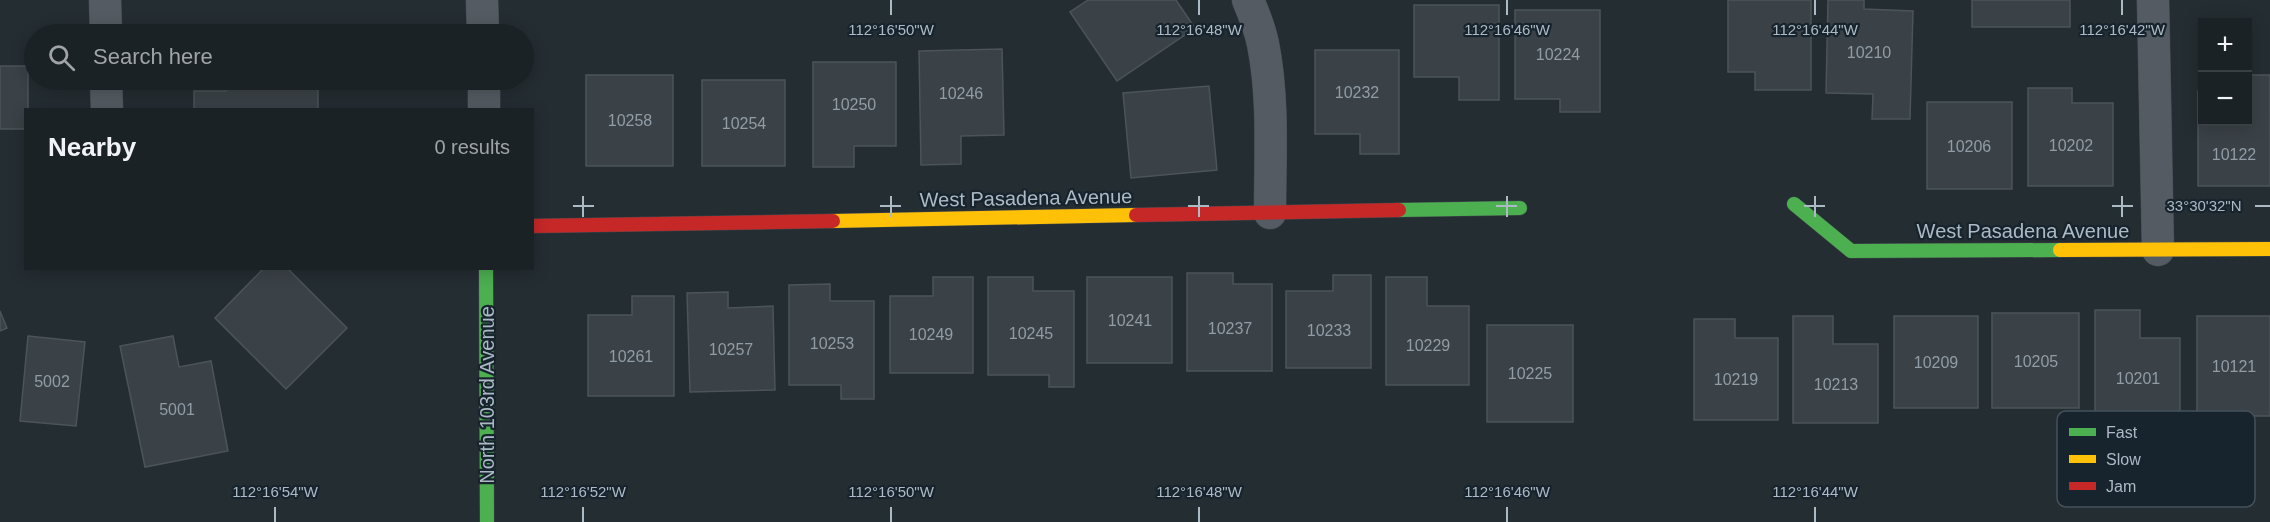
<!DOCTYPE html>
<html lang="en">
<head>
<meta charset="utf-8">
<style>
  body { margin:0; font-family:Arial,sans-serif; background:#282f32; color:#f1f3f6 }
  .controls { position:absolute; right:18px; top:18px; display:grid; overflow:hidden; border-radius:0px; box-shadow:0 3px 15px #0003 }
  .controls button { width:54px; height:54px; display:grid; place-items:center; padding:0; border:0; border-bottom:2px solid #393f43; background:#1b2226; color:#f1f3f6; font:30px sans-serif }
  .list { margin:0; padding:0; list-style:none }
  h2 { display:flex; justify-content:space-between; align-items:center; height:78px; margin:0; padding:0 24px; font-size:26px }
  h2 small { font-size:20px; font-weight:400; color:#a0a4a7 }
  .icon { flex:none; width:33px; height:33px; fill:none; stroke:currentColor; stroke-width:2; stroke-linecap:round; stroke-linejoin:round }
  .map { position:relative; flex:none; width:2270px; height:522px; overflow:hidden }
  .search { position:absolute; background:#1b2226; box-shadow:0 3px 15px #0003; left:24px; top:24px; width:510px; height:66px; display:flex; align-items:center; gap:15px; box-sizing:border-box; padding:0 21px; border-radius:33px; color:#a0a4a7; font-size:22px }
  .panel { position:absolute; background:#1b2226; box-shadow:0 3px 15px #0003; left:24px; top:108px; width:510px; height:162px; border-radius:0px }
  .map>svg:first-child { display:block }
  .building { fill:#3b4247; stroke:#4b545a; stroke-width:1.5 }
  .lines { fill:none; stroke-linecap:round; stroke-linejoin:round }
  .street-casing { stroke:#42494d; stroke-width:33 }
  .fast-casing { stroke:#42494d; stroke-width:15 }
  .slow-casing { stroke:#42494d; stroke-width:15 }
  .jam-casing { stroke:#42494d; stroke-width:15 }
  .street { stroke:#545b62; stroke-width:32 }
  .fast { stroke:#4caf50; stroke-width:14 }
  .slow { stroke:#ffc107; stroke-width:14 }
  .jam { stroke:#c62828; stroke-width:14 }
  .ticks { fill:none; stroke:#acbac6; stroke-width:2 }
  .labels { text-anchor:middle; stroke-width:4.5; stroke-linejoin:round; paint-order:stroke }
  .number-label { font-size:16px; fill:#909ca6 }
  .street-label { font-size:20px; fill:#acbac6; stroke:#17242d }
  .key { fill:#17242d; stroke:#44515b; stroke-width:1.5 }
  .key-label { font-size:16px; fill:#acbac6 }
  .ticks-label { font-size:15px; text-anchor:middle; fill:#acbac6; stroke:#17242d; stroke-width:4.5; stroke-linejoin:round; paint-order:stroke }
</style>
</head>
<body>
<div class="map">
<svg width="2270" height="522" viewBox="0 0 2270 522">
  <rect width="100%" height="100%" fill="#242d32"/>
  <!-- building -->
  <g class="building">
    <path d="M1088,0H1176L1195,28L1117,81L1070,12Z"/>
    <path d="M1728,0H1811V90H1755V72H1728Z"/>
    <path d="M1828,0H1864V9L1913,11L1910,119H1872L1873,94L1826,93Z"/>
    <rect x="1972" y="0" width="98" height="27"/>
    <path d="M1414,5H1499V100H1459V77H1414Z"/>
    <path d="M1515,10H1600V112H1560V99H1515Z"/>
    <path d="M1002,49L1004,135L961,136V164L921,165L919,51Z"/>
    <path d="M1315,50H1399V154H1360V134H1315Z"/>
    <path d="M813,62H896V146H854V167H813Z"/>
    <path d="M0,66H28V110H26V129H0Z"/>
    <rect x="586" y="75" width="87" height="91"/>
    <path d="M2248,75H2270V186H2198V91H2202V122H2248Z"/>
    <path d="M226,80H318V110H194V91H226Z"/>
    <rect x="702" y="80" width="83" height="86"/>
    <path d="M1209,86L1217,170L1131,178L1123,93Z"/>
    <path d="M2028,88H2072V103H2113V186H2028Z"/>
    <rect x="1927" y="102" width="85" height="87"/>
    <path d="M264,268H287L347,328L286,389L215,318Z"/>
    <path d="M1187,273H1233V284H1272V371H1187Z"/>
    <path d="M1333,275H1371V368H1286V291H1333Z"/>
    <path d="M933,277H973V373H890V296H933Z"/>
    <path d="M988,277H1033V291H1074V387H1049V375H988Z"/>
    <rect x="1087" y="277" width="85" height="86"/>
    <path d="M1386,277H1427V306H1469V385H1386Z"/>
    <path d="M830,284V301H874V399H841V385H789V285Z"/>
    <path d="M728,292V308L773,306L775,390L690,392L687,293Z"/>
    <path d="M632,296H674V396H588V315H632Z"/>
    <path d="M2095,310H2140V338H2180V418H2095Z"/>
    <path d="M0,311L7,328L0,331Z"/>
    <rect x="1992" y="313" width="87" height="95"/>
    <path d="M1793,316H1833V344H1878V423H1793Z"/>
    <rect x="1894" y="316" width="84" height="92"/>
    <rect x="2197" y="316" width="73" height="100"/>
    <path d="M1694,319H1735V338H1778V420H1694Z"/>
    <rect x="1487" y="325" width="86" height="97"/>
    <path d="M28,336L85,342L76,426L20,421Z"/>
    <path d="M173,336L179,367L211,361L228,451L145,467L120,346Z"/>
  </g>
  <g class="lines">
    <defs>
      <g id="street">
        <path d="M105,0L106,34"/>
        <path d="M482,0L483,34"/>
        <path d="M1248,0C1254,14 1260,29 1263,44C1274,99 1270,157 1270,213"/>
        <path d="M2153,0L2158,250"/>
        <path d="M106,80L107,110"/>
        <path d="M484,80V110"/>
      </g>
      <g id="fast">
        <path d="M1794,204L1851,251L2060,250"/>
        <path d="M1399,210L1520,208"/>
        <path d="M486,268L487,522"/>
      </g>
      <g id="slow">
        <path d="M833,221L1136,215"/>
        <path d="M2060,250L2270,249"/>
      </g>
      <g id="jam">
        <path d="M1136,215L1399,210"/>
        <path d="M532,226L833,221"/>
      </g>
    </defs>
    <!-- street casing -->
    <use href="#street" class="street-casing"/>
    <!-- fast casing -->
    <use href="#fast" class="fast-casing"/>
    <!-- slow casing -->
    <use href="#slow" class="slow-casing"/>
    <!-- jam casing -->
    <use href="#jam" class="jam-casing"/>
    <!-- street -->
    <use href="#street" class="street"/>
    <!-- fast -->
    <use href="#fast" class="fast"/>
    <!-- slow -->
    <use href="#slow" class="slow"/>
    <!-- jam -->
    <use href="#jam" class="jam"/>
  </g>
  <!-- ticks -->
  <path class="ticks" d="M891,0V15M1199,0V15M1507,0V15M1815,0V15M2122,0V15M583,196V217M891,196V217M1199,196V217M1507,196V217M1815,196V217M2122,196V217M573,206H594M880,206H901M1188,206H1209M1496,206H1517M1804,206H1825M2112,206H2133M2255,206H2270M275,507V522M583,507V522M891,507V522M1199,507V522M1507,507V522M1815,507V522"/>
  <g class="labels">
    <!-- number labels -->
    <g class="number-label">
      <text x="1869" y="58">10210</text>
      <text x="1558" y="60">10224</text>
      <text x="1357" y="98">10232</text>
      <text x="961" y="99">10246</text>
      <text x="854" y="110">10250</text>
      <text x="630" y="126">10258</text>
      <text x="744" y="129">10254</text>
      <text x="2071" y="151">10202</text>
      <text x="1969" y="152">10206</text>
      <text x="2234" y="160">10122</text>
      <text x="1130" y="326">10241</text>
      <text x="1230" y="334">10237</text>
      <text x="1329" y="336">10233</text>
      <text x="1031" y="339">10245</text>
      <text x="931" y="340">10249</text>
      <text x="832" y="349">10253</text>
      <text x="1428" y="351">10229</text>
      <text x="731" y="355">10257</text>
      <text x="631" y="362">10261</text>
      <text x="2036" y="367">10205</text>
      <text x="1936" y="368">10209</text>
      <text x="2234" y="372">10121</text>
      <text x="1530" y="379">10225</text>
      <text x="2138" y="384">10201</text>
      <text x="1736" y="385">10219</text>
      <text x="52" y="387">5002</text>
      <text x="1836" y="390">10213</text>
      <text x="177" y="415">5001</text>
    </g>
    <!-- street labels -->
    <g class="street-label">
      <text transform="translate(1026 198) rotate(-1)" y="7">West Pasadena Avenue</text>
      <text x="2023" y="238">West Pasadena Avenue</text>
      <text transform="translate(487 395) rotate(-90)" y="7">North 103rd Avenue</text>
    </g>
  </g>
  <!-- legend -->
  <rect x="2057" y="411" width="198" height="96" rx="9" class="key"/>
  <rect x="2069" y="428" width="27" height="8" fill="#4caf50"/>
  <rect x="2069" y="455" width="27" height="8" fill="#ffc107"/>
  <rect x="2069" y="482" width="27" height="8" fill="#c62828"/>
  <g class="key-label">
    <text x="2106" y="438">Fast</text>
    <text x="2106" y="465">Slow</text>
    <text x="2106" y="492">Jam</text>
  </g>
  <g class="ticks-label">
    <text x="891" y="35">112°16'50"W</text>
    <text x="1199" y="35">112°16'48"W</text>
    <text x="1507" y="35">112°16'46"W</text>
    <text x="1815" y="35">112°16'44"W</text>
    <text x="2122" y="35">112°16'42"W</text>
    <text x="2204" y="211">33°30'32"N</text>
    <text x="275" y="497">112°16'54"W</text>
    <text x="583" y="497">112°16'52"W</text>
    <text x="891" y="497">112°16'50"W</text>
    <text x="1199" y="497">112°16'48"W</text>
    <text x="1507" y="497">112°16'46"W</text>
    <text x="1815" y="497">112°16'44"W</text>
  </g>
</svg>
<div class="controls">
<button>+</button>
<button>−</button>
</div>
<div class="search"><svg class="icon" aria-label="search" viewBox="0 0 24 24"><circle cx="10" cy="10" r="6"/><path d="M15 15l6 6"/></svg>Search here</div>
<section class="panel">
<h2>Nearby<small>0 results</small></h2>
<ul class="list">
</ul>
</section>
</div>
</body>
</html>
